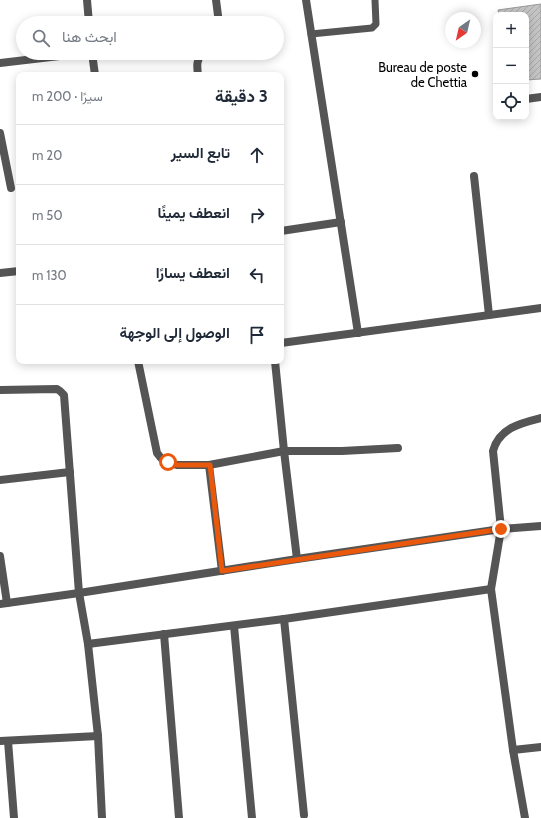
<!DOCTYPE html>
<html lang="ar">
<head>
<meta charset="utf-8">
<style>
  body { margin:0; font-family:Cabin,Vazirmatn,sans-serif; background:#f2f2f3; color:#1f2937; direction:rtl }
  .controls { position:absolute; right:12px; top:12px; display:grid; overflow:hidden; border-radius:8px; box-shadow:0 2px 10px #0003 }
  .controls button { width:36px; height:36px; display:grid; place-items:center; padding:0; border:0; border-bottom:1px solid #e0e1e3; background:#fff; color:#1f2937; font:20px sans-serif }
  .compass { position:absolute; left:445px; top:12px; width:36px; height:36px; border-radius:50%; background:#fff; box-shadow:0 2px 10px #0003; rotate:214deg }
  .stop { position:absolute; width:12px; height:12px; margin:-9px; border:3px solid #ea580c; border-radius:50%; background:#fff }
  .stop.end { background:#ea580c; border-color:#fff; box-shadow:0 1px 4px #0008 }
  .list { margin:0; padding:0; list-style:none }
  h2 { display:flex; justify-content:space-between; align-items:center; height:52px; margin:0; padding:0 16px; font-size:17px }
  h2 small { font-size:13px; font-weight:400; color:#747a83 }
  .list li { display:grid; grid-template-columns:26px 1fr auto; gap:12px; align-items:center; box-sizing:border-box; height:60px; padding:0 16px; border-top:1px solid #e0e1e3 }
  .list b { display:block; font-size:15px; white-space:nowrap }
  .list em { font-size:13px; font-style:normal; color:#747a83 }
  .icon { flex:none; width:22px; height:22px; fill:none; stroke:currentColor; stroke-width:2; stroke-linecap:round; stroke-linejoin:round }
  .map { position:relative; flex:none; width:541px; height:818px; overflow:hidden; direction:ltr }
  .search { position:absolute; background:#fff; box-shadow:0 2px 10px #0003; left:16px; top:16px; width:268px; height:44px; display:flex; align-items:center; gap:10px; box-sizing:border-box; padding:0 14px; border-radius:22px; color:#747a83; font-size:15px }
  .panel { position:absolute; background:#fff; box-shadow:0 2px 10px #0003; left:16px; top:72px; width:268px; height:292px; border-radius:8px; direction:rtl }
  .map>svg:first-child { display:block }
  .building { fill:url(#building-hatch); stroke:#999 }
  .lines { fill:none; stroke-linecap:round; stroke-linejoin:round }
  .lane { stroke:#555; stroke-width:7 }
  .street { stroke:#555; stroke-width:8 }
  .route { stroke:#ea580c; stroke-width:5 }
  .poi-dot { fill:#000; stroke:#fff; stroke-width:1.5 }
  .labels { text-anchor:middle; stroke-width:4; stroke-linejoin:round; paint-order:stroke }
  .poi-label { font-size:13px; fill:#000; stroke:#fff; text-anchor:end }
</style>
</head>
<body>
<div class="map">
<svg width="541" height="818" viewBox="0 0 541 818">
  <defs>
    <pattern id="building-hatch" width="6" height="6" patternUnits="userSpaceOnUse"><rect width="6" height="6" fill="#c4c4c4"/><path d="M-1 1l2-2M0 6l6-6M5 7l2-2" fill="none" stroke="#a7a7a7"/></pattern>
  </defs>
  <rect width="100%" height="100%" fill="#fff"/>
  <!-- building -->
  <path class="building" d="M541,4V79L526,80V15H499L498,10Z"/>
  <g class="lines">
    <!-- lane -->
    <path class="lane" d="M311,34L372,28L376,24L375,0"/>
    <!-- street -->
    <g class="street">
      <path d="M87,0L89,23"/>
      <path d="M216,0L219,23"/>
      <path d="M306,0L358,333"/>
      <path d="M92,53L95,75"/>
      <path d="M0,63L85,53"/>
      <path d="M198,75C197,66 196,61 202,53"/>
      <path d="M526,99L541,97"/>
      <path d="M0,133L11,188"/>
      <path d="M474,176L489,315"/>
      <path d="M281,231L341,222"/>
      <path d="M0,273L19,271"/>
      <path d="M281,343L541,308"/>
      <path d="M138,361L157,453L161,458L168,462L177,465H209L284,451H342L398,448"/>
      <path d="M275,361L284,451L297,559"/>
      <path d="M0,390L57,389L60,391L64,395L79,593L88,644L98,736L102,818"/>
      <path d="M209,465L222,571"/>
      <path d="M0,480L70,472"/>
      <path d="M0,556L7,603"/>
      <path d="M0,604L79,593L297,559L501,529L541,526"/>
      <path d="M284,619L304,815"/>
      <path d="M234,626L252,818"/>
      <path d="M164,634L179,818"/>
      <path d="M88,644L284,619L491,589"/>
      <path d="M0,741L98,736"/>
      <path d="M8,741L14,818"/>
      <path d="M513,750L541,747"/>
      <path d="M525,818L513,750L491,589L501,529L493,451C499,428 521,423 541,418"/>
    </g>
  </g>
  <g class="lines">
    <!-- route -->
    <path class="route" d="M168,462L177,465H210L222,571L501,529"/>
  </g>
  <!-- markers -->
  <circle class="poi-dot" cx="475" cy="74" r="4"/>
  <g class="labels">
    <!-- poi labels -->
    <g class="poi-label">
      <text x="467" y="72">Bureau de poste<tspan x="467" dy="15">de Chettia</tspan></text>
    </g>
  </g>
</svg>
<div class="controls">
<button>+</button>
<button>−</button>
<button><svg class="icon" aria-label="locate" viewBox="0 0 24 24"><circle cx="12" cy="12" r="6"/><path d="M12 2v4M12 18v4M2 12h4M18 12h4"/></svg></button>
</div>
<svg class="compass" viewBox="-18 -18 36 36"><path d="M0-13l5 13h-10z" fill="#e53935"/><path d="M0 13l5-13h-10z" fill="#747a83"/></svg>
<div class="stop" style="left:168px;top:462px"></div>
<div class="stop end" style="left:501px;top:529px"></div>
<div class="search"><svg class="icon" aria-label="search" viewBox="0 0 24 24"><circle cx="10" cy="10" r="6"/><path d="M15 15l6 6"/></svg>ابحث هنا</div>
<section class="panel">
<h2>3 دقيقة<small>سيرًا · 200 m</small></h2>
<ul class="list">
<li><svg class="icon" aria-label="ahead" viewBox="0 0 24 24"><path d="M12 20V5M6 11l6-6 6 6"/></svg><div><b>تابع السير</b></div><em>20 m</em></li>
<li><svg class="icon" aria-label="right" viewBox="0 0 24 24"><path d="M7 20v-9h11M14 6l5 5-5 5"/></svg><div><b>انعطف يمينًا</b></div><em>50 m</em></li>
<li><svg class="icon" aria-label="left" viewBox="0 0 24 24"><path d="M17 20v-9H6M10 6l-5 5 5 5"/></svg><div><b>انعطف يسارًا</b></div><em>130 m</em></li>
<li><svg class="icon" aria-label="arrive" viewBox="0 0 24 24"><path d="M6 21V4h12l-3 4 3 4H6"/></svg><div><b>الوصول إلى الوجهة</b></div></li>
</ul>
</section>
</div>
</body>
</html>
